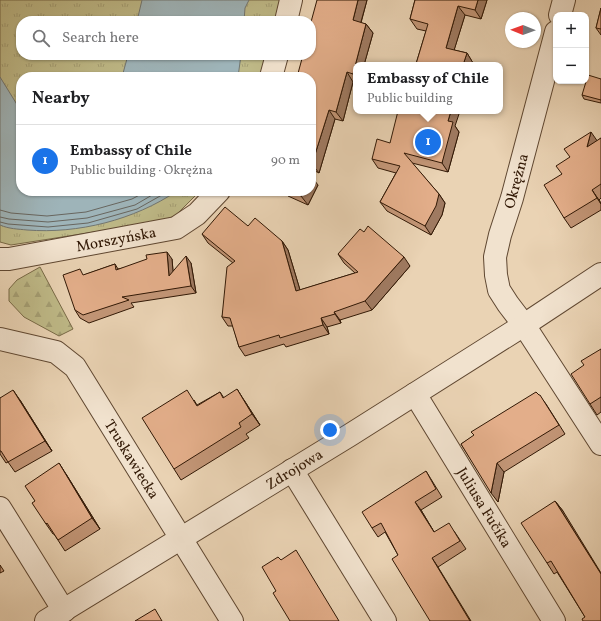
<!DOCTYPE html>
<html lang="en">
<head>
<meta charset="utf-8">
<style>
  body { margin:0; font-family:Vollkorn,serif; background:#f2f2f2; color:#202124 }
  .controls { position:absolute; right:12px; top:12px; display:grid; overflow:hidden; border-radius:8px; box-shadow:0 1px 3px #0004 }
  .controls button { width:36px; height:36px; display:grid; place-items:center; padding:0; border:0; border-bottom:1px solid #e0e0e0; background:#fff; color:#202124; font:20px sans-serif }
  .compass { position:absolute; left:505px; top:12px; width:36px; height:36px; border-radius:50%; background:#fff; box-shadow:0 1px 3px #0004; rotate:271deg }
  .you { position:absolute; left:330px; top:430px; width:14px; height:14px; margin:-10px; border:3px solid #fff; border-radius:50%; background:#1a73e8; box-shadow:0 0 0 6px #1a73e833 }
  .badge { display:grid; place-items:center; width:26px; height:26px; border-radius:50%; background:#1a73e8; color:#fff; font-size:13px; font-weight:700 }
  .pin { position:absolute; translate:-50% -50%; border:2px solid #fff; box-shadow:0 1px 4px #0006 }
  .popup { position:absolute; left:353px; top:62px; width:150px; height:52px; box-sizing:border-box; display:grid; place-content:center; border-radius:8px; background:#fff; filter:drop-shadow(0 1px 3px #0005); font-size:13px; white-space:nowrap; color:#757577 }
  .popup b { font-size:15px; color:#202124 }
  .popup::after { content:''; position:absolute; left:50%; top:100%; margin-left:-8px; border:8px solid transparent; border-top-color:#fff }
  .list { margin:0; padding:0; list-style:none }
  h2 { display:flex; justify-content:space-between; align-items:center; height:52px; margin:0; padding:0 16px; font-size:17px }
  h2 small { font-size:13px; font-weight:400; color:#757577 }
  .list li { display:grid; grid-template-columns:26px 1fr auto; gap:12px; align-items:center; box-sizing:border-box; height:72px; padding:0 16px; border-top:1px solid #e0e0e0 }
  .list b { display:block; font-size:15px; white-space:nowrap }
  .list p { margin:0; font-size:13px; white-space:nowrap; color:#757577 }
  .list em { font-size:13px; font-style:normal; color:#757577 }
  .icon { flex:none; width:22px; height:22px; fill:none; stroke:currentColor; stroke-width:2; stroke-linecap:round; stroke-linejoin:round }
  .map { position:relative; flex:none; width:601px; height:621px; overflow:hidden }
  .search { position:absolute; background:#fff; box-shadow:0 1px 3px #0004; left:16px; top:16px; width:300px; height:44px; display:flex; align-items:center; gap:10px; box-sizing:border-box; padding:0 14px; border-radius:16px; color:#757577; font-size:15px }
  .panel { position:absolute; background:#fff; box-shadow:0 1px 3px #0004; left:16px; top:72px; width:300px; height:124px; border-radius:16px }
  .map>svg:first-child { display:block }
  .grass { fill:url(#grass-tufts); stroke:#786946 }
  .forest { fill:url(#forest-firs); stroke:#786946 }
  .water { fill:#9eb4b9; stroke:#727671 }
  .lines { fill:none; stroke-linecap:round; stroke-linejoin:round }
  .shore { stroke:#68665f; stroke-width:1 }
  .minor-casing { stroke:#5f4731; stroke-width:24 }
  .minor { stroke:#f1e2ce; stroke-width:22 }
  .wall { fill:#c39677; stroke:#311805 }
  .shaded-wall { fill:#9f7a61; stroke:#311805 }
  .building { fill:#e3ae8a; stroke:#311805 }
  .labels { text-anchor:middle; stroke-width:3; stroke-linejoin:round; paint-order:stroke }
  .street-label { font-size:15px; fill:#311805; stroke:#f1e2ce }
</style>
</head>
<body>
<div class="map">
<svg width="601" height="621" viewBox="0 0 601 621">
  <defs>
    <pattern id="grass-tufts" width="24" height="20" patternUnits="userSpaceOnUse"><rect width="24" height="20" fill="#bfba88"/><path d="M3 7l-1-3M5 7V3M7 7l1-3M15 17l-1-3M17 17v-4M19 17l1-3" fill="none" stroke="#a59f74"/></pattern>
    <pattern id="forest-firs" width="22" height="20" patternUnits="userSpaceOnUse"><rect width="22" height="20" fill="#bfba88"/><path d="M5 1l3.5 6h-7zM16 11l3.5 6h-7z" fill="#a59f74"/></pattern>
  </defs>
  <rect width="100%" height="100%" fill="#ead3b4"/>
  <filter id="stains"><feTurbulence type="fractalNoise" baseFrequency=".005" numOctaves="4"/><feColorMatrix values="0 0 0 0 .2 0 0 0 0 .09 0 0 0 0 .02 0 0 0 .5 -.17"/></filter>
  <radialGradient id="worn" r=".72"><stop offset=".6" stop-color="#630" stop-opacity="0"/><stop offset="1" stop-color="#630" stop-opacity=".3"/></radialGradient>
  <!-- grass -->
  <path class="grass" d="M0,0H281L275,21H21V55H266L261,77H21V191H200L175,216L158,222L11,245L0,242Z"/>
  <!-- forest -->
  <path class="forest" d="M40,267L73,329L59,336L24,317L9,301V289L17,280Z"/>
  <!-- water -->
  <g class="water">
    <path d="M142,0H249L245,8L244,21H137Z"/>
    <path d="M128,55H241L238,77H122Z"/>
    <path d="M0,77L21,111V191H177C134,220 78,234 27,230C18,229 9,229 0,225Z"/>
  </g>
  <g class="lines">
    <!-- shore -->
    <g class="shore">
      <path d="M0,210L11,213L47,216L86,212L132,199L147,191"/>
      <path d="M0,217L9,219L48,222L87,218L135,205L159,191"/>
      <path d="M0,222L8,224L48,227L88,223L137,209L169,191"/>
    </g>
    <defs>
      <g id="minor">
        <path d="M560,15L564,0"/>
        <path d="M286,21L291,0"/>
        <path d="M556,32L512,198L500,235L495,257L496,275L499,290L508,304L524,325L601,444"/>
        <path d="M271,77L277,55"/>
        <path id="s1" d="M0,259H9L176,228L197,214L219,191"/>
        <path id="s2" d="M0,339L56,352L75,367L232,621"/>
        <path id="s3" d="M415,394L554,621"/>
        <path d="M292,470L385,621"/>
        <path d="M0,508L64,611"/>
        <path id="s4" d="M46,621L350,435L524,325L601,274"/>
      </g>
    </defs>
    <!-- minor casing -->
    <use href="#minor" class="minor-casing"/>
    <!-- minor -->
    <use href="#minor" class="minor"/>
  </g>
  <!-- wall -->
  <g class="wall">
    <path d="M367,0L361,23L366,24L373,33L364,65H356V82H353L343,121L335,119L319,173L313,170L311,172V77L302,55H311Z"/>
    <path d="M415,0H487L481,19L465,15L454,50L467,53L473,63L416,64L426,31L417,29L410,19Z"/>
    <path d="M601,8V35L596,28Z"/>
    <path d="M601,79V103L584,99L582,95Z"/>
    <path d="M455,126L459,132L448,172L412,163L439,194L445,203L442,215L431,235L387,211L380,202L396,173L378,168L372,159L390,143Z"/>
    <path d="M601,138V198L599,200L601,203V210L571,228L564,218L562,174L597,141Z"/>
    <path d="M318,185L308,205L288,196L285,191H311Z"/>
    <path d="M248,226L282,241L288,250L300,290L355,273L344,263L338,254L364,232L410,266L372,310L340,320L341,323L327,327L329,334L286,347L284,344L245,356L239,347L233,326H228L222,317L233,263L208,243L202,234Z"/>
    <path d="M172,259L173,271L191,263L196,293L131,303L134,307L89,323L80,318L75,310L84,275L115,264L118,269Z"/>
    <path d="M601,349V412L597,415L590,404Z"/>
    <path d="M220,392L224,398L244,400L260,425L246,434L249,438L181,480L174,469L194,400L197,405Z"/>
    <path d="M539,395L546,404L565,434L504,472L498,502L461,444Z"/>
    <path d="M0,398L20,400L52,451L15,472L8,462L6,463L0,454Z"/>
    <path d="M426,471L442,497L421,510L434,532L454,531L466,549L438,567L398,555L385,532L378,537L372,528Z"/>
    <path d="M66,474L100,529L65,551L54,534H53L46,524L35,501Z"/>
    <path d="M555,501L563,511L585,617L557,572L554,574L547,563Z"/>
    <path d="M0,565L4,571L0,573Z"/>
  </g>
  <!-- shaded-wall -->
  <g class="shaded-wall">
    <path d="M358,0H367L359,29L353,20Z"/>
    <path d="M478,0H487L481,19L475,10Z"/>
    <path d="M458,6L465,15L452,57L446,48Z"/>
    <path d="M366,24L373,33L364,65H356V78L353,74Z"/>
    <path d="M467,53L473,63L472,65H463Z"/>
    <path d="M347,72L353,82L343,121L336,112Z"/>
    <path d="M329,110L335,119L319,173L312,164Z"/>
    <path d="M451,111H460L455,126L459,132L448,172L442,163L448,121Z"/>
    <path d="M591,132L598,142L587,147Z"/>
    <path d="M311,176L318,185L308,205L301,196L304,191H311Z"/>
    <path d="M592,190L599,200L601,204L597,198Z"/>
    <path d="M439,194L445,203L442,215L431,235L425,226Z"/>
    <path d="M282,241L288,250L303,300L296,291Z"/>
    <path d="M167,252L172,259L174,283L169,276Z"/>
    <path d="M186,256L191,263L196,293L191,286Z"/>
    <path d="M404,257L410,266L372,310L365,301Z"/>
    <path d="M334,312L340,320L341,323L335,314Z"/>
    <path d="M321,318L327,327L329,334L323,325Z"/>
    <path d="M237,389L244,400L260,425L252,414Z"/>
    <path d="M13,390L20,400L52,451L45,441Z"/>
    <path d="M59,463L66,474L100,529L92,518Z"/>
    <path d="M497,463L504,472L498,502L491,493Z"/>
    <path d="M555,501L563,511L601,573V574Z"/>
    <path d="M415,502L421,510L439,540L434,532Z"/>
    <path d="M432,558L438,567L471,621H470Z"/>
  </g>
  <!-- building -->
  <g class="building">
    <path d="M317,0H358L353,20L366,24L353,74L347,72L336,112L329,110L312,164L311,163V77H297L303,55H311V22Z"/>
    <path d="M415,0H478L475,10L458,6L446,48L467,53L463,65H414V64H416L428,24L410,19Z"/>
    <path d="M601,8V29L596,28Z"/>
    <path d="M588,75L601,79V100L582,95Z"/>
    <path d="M398,111H451L448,121L453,122L442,163L404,153L439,194L436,206L425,226L380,202L400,166L372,159L377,139L390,143Z"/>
    <path d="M591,132L587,147L601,138V184L592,190L597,198L564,218L544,185L562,174L556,166L570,157L564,149Z"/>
    <path d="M291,191H304L301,196Z"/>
    <path d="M225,207L248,226L255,218L282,241L296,291L358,272L338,254L360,229L364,232L368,226L404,257L365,301L334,312L335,314L321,318L323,325L280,338L279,335L239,347L230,318L222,317L227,267L235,261L202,234Z"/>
    <path d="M167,252L169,276L186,256L191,286L122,297L129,300L83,315L75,310L63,275L80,269L83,275L115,264L116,270L147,259L146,255Z"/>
    <path d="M601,349V397L590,404L571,374L584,365L581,361Z"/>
    <path d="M237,389L252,414L239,423L241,427L174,469L142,418L187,390L197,406L220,392L223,398Z"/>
    <path d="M13,390L45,441L8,462L1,451H0V398Z"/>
    <path d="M536,392L539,395H540L559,425L497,463L491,493L461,444L474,435L471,432Z"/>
    <path d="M59,463L92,518L58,540L47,523L46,524L32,503L35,501L25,486Z"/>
    <path d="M426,471L436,489L415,502L434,532L449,523L460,541L432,558L470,621H430L392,559L398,555L381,523L372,528L362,512Z"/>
    <path d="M555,501L601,574V621H583L582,619L585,617L551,561L547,563L521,523Z"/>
    <path d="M296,550L339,621H290L273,593L276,591L262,567L278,557L281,560Z"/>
    <path d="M155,609L162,621H135Z"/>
  </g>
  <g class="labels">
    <!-- street labels -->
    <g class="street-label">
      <text transform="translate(516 181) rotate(-75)" y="5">Okrężna</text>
      <text dy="5" stroke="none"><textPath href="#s1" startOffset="118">Morszyńska</textPath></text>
      <text dy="5" stroke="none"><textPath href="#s2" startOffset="190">Truskawiecka</textPath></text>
      <text dy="5" stroke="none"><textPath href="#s4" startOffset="291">Zdrojowa</textPath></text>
      <text dy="5" stroke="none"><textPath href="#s3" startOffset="133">Juliusa Fučíka</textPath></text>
    </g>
  </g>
  <rect width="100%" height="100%" filter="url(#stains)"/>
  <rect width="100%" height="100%" fill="url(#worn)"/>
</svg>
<div class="controls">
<button>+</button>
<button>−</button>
</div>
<svg class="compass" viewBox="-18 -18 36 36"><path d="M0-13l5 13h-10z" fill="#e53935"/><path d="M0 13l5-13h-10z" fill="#757577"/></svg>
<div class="you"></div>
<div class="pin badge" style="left:428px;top:142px">1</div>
<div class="popup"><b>Embassy of Chile</b>Public building</div>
<div class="search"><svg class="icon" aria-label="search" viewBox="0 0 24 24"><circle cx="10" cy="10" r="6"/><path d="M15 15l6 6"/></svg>Search here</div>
<section class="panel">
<h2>Nearby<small></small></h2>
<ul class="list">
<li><span class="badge">1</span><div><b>Embassy of Chile</b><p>Public building · Okrężna</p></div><em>90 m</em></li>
</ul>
</section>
</div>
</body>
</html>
